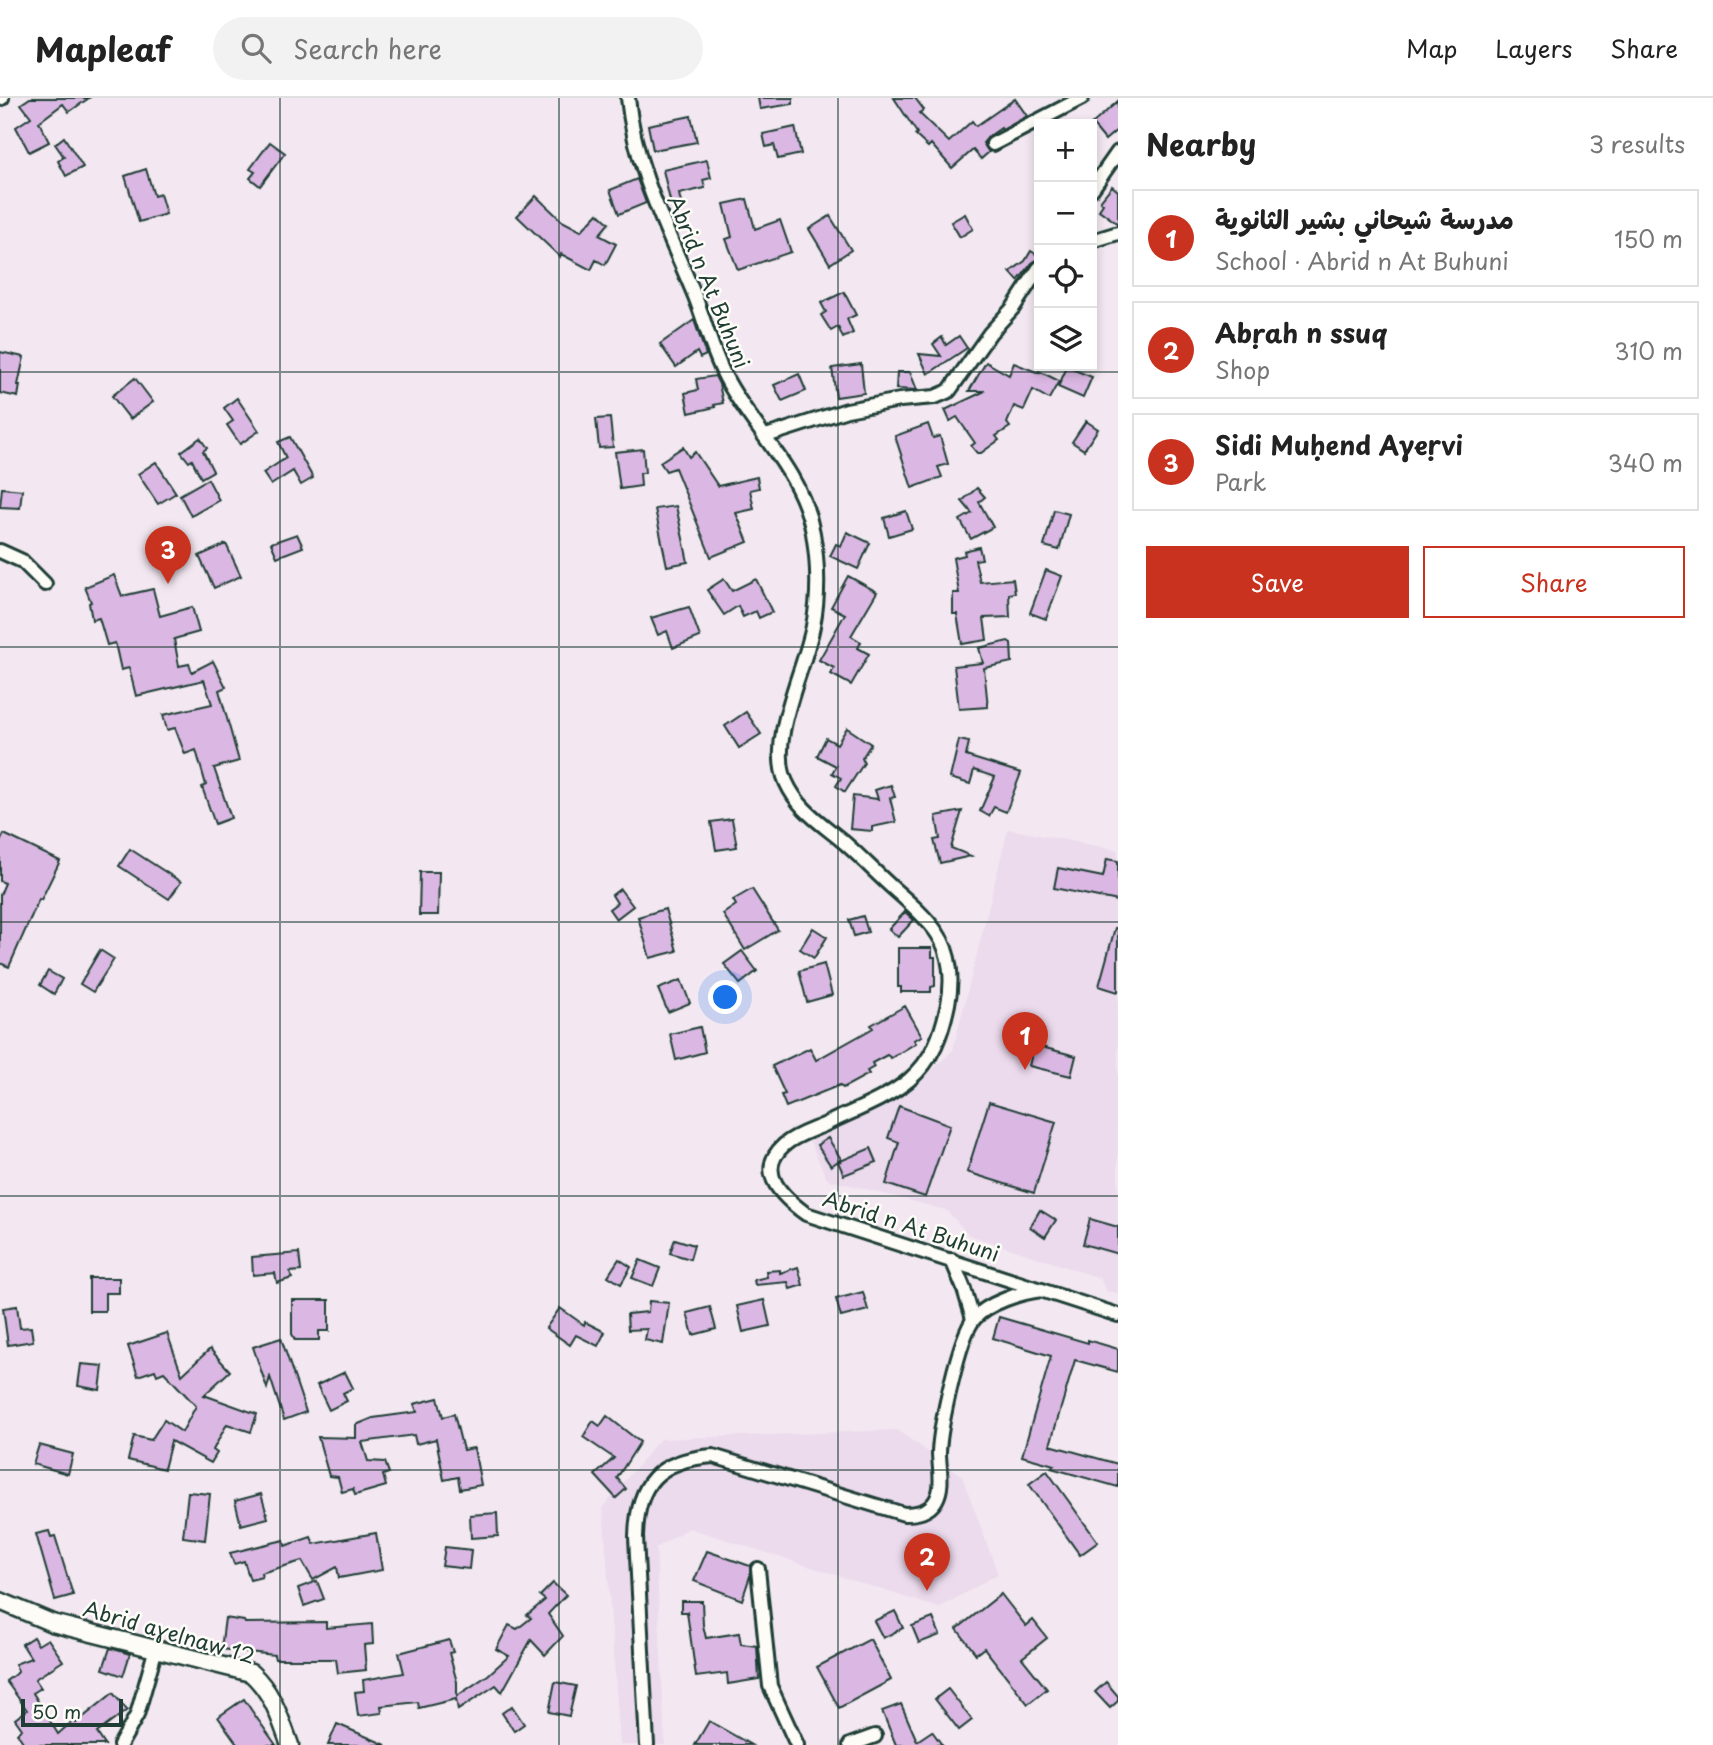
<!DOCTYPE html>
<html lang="en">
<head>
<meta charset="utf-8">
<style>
  body { margin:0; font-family:"Playpen Sans","Playpen Sans Arabic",sans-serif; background:#f2f2f2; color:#222 }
  .controls { position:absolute; right:21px; top:21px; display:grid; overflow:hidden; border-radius:0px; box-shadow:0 4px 10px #0003 }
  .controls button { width:63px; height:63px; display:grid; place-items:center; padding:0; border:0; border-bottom:2px solid #e0e0e0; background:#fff; color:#222; font:35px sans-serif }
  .scale { position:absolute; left:21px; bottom:18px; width:102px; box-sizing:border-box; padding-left:7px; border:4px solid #1f3d34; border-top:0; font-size:19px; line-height:24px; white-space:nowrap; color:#1f3d34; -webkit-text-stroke:5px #fdfcf7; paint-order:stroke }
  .you { position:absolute; left:726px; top:900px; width:24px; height:24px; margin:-18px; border:5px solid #fff; border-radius:50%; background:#1a73e8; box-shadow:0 0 0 10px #1a73e833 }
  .badge { display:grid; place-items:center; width:46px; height:46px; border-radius:50%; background:#c8321e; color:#fff; font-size:23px; font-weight:700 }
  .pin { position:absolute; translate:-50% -58px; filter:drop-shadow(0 2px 4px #0008) }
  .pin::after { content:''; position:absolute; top:37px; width:24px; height:21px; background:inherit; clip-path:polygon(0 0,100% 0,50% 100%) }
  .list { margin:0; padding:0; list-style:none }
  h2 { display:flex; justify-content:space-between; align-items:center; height:91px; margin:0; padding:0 28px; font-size:30px }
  h2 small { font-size:23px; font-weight:400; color:#767676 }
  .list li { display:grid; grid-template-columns:46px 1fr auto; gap:21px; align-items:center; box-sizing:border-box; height:98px; margin:0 14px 14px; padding:0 14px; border:2px solid #e0e0e0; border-radius:0px }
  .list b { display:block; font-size:26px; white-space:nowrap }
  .list p { margin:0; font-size:23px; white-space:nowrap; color:#767676 }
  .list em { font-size:23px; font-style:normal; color:#767676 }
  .actions { display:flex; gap:14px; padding:21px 28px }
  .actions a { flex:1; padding:16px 0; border:2px solid #c8321e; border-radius:0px; text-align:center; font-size:24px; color:#c8321e }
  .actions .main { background:#c8321e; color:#fff }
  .icon { flex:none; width:38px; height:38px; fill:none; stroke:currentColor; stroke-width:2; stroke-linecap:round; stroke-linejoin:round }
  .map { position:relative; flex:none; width:1118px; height:1647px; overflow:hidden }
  header { display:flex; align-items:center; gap:42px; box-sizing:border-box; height:98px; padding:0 35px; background:#fff; border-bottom:2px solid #e0e0e0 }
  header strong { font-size:33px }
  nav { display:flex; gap:38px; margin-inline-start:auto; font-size:24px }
  .search { width:490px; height:63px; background:#f2f2f2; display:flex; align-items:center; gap:18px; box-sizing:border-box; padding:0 24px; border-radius:38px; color:#767676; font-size:26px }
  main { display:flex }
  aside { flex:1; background:#fff }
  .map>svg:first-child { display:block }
  .built { fill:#ecdaed }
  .building { fill:#dbb8e3; stroke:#1f3d34; stroke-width:2 }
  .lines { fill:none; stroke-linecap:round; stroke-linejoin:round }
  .minor-casing { stroke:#1f3d34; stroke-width:18 }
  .major-casing { stroke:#1f3d34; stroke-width:21 }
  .minor { stroke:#fdfcf7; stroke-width:12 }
  .major { stroke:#fdfcf7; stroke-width:16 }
  .grid { fill:none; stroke:#1f3d34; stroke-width:2; stroke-opacity:0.55 }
  .labels { text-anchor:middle; stroke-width:5; stroke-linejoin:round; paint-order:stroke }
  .street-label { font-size:21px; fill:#1f3d34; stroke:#fdfcf7 }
</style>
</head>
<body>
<header>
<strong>Mapleaf</strong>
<div class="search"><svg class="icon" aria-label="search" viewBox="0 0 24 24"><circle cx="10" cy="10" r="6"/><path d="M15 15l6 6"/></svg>Search here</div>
<nav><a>Map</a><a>Layers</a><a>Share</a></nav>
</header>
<main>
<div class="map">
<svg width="1118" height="1647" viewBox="0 0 1118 1647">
  <rect width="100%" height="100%" fill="#f3e8f1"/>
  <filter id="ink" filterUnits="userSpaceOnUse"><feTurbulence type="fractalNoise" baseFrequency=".0143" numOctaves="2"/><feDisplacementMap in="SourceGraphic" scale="14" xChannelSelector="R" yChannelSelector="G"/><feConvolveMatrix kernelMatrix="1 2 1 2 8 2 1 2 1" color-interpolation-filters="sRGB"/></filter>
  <g filter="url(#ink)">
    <!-- built -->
    <g class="built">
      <path d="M1008,731L1118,752V1195L1106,1193L1100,1180L969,1137L946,1112L827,1081L810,1044L913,991L953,952Z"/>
      <path d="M897,1332L962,1378L998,1476L939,1510L689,1430L656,1450L665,1647H620L603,1409L660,1341Z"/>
    </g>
    <!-- building -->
    <g class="building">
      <path d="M30,0H89L69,14L63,6L39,24L49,44L29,54L16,29L31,19L21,6Z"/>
      <path d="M758,0H793V6L760,11Z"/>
      <path d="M894,0H915L924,12L919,15L949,44L972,23L976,28L1015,1L1027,18L1002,32L1001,30L988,39L983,45L989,54L981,61L973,52L952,70L931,46L928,49L915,37L917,35Z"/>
      <path d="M1118,3V31L1105,42L1092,26Z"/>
      <path d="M691,18L697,44L653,52L648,27Z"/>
      <path d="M795,29L801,56L778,61L774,47L766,49L763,36Z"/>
      <path d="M64,39L83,69L66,78L58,63L64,59L55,46Z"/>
      <path d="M270,44L285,55L260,88L250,80L255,74L250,71Z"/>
      <path d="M707,62L711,80L703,82L705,90L679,96L681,105L671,107L663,72Z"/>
      <path d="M146,71L154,98L160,96L166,116L139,124L125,78Z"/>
      <path d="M637,81L646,105L619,116L610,92Z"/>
      <path d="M1112,88L1118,93V126L1099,112L1103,106L1100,103Z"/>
      <path d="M536,98L562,123L581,133L598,115L609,125L599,137L616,146L605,167L596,162L591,172L561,156L560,159L517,118Z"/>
      <path d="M747,101L755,131L780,122L791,154L738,172L726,141L732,139L724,106Z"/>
      <path d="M965,116L973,131L960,139L951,124Z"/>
      <path d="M830,118L851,152L830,166L809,131Z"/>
      <path d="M1031,153L1039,158V161L1032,165L1018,183L1010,174L1025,163Z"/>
      <path d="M844,194L856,217L847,221L853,235L843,240L838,229L831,233L821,217L826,214L821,205Z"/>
      <path d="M694,222L706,257L700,260L697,254L676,269L660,246Z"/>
      <path d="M959,238L967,250L928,276L919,256L941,258L933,246L942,239L946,247Z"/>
      <path d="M0,254L24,259L18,287H20L18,299L0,295Z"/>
      <path d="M986,264L1009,277L1014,265L1039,275V273L1059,283L1049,301L1033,292L1024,312L1014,308L1007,325L1010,329L996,338L999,342L981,355H977L971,348L975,345L957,319L950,323L945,312L985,293H969Z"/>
      <path d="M861,266L864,295L836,299L832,270Z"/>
      <path d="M1067,269L1092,279L1083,300L1058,289Z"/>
      <path d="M897,274H910L917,292L896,291Z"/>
      <path d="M799,276L806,293L782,303L774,287Z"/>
      <path d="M715,278L719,286L723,305L714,307L715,309L689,315L685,295L698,292L696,281Z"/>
      <path d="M135,280L153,304L130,321L112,298Z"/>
      <path d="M237,300L259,333L240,346L227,327L233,323L224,310Z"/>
      <path d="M610,320L613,349L599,350L596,321Z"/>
      <path d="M1086,323L1098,331L1084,352L1072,344Z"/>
      <path d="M928,326L933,340L940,338L948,366L938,369L942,379L912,390L895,338Z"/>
      <path d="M290,339L313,380L301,387L293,373L271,387L263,375L286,360L278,344Z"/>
      <path d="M200,340L207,350L203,353L213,373L201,380L192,362L189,364L181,354Z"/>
      <path d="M683,349L689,359L695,354L718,388L757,379L759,390L750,392L754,411L736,415L748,444L711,459L675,370L666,373L660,364Z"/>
      <path d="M643,351L645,375H640L641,388L620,391L615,354Z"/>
      <path d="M156,364L176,395L158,406L138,376Z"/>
      <path d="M208,381L219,402L191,418L180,397Z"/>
      <path d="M2,390L22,392L20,410L0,409Z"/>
      <path d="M977,390L985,399L979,404L993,429L971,441L960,422L972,415L962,403Z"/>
      <path d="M676,408L688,464L667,468L655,411Z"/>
      <path d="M1054,412L1069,416L1059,452L1044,448Z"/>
      <path d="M906,413L912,431L889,438L884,420Z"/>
      <path d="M847,434L870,445L858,471L830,458L836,446L841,448Z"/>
      <path d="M297,436L303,449L277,459L271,445Z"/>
      <path d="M226,446L241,478L214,490L199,458Z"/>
      <path d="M979,449L982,461L975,462L980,484L1013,481L1015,495L1009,496L1010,519L984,520L987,542L962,546L957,516H953V495H959L953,460L965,457L964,453Z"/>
      <path d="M1046,472L1062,478L1046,521L1030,515Z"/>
      <path d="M114,477L122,498L153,491L160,518L192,509L199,534L174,541L179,568L189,566L192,574L213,563L226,589L219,592L239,663L214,670L231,720L215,726L202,689L206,687L196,652L185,656L175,630L167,632L163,617L212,606L204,582L136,598L129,570L121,572L115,545L107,547L99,520L92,522L89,505L91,504L85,489Z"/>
      <path d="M848,478L877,494L851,538L861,544L858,550L869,556L851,587L831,576L834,570L819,562L845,516L831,509Z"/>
      <path d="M724,481L732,493L756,481L772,514L759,520L756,513L743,519L738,508L724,517L707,492Z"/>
      <path d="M689,509L700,539L673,550L667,533L658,537L651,520Z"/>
      <path d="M1008,543L1011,545L1012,564L984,570L988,609L959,611L954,568L983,565L979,550Z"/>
      <path d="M746,614L761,636L739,650L725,628Z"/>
      <path d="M847,630L871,646L862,660L864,665L845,694L836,688L841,680L832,675L836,668L817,658L826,640L837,646Z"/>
      <path d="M959,642L969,644L966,658L1021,675L1006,714L994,709L989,718L980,713L995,679L974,672L970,686L950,680Z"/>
      <path d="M891,687L895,699L890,700L896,724L872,729V733L850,731L853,698L878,701L875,692Z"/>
      <path d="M962,713L951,750L971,758L940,765L934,742L940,741L936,718Z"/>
      <path d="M732,721L737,749L716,752L711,724Z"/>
      <path d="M4,736L60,763L41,802L39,801L9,869L0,865V797L5,785L0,783V744Z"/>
      <path d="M130,751L181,784L169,801L119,768Z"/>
      <path d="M1107,761L1118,763V803L1054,790L1058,770L1103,779Z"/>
      <path d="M420,774H439L438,817H419Z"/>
      <path d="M620,791L633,808L616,821L609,811L617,805L612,797Z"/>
      <path d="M752,791L778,832L745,852L723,816L736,807L733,802Z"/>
      <path d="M665,811L677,853L650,860L638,819Z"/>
      <path d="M905,814L914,822L898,839L889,831Z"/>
      <path d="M863,818L868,834L854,838L849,822Z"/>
      <path d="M813,830L827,839L814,860L800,851Z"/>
      <path d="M1115,830H1118V894L1099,888Z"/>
      <path d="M898,850H932V859H935V888L931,889V894H901V889H898Z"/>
      <path d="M100,852L114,861L93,894L80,886Z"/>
      <path d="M742,853L757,873L740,886L724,866Z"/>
      <path d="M824,866L832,897L807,904L799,873Z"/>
      <path d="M48,873L62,881L54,896L40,887Z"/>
      <path d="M681,882L690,905L668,914L658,891Z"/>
      <path d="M905,908L922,938L914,942L916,945L891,960L887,957L872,965L874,969L867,973L869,976L843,990L840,987L786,1009L781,997L785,996L772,968L810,950L816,962L868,933L873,930L871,927Z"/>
      <path d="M700,929L705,954L676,962L670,936Z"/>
      <path d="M1034,947L1076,958L1071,978L1029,968Z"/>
      <path d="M989,1004L1056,1024L1034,1095L967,1074Z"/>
      <path d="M899,1008L950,1027L925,1099L886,1086L899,1044L888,1040Z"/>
      <path d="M828,1040L841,1061L831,1068L817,1047Z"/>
      <path d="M871,1050L877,1064L844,1077L838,1064Z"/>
      <path d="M1040,1112L1056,1122L1045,1139L1030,1129Z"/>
      <path d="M1090,1121L1118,1129V1156L1083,1146Z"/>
      <path d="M675,1141L694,1147L690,1161L670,1155Z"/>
      <path d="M299,1155L301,1173L290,1174L292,1180L277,1185L275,1175L253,1177L252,1159Z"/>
      <path d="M619,1161L631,1169L621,1186L608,1178Z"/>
      <path d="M640,1162L660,1170L653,1188L632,1180Z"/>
      <path d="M798,1169L803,1187L790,1191L788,1184L755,1187L754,1182L767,1179L766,1173L780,1172V1175Z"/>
      <path d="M89,1180H119V1195H105V1213H89Z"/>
      <path d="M863,1194L868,1212L841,1219L836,1201Z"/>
      <path d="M292,1202H329V1233H319V1242H295L292,1236Z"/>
      <path d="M764,1202L770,1228L743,1234L737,1208Z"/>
      <path d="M649,1203L669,1205L663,1246L645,1242L647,1231L628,1232L627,1216L648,1214Z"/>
      <path d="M17,1208L20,1230L31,1229L33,1243L8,1247L3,1210Z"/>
      <path d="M710,1209L716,1231L693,1237L687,1215Z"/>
      <path d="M560,1210L584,1227L585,1224L605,1234L598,1248L576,1237L570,1247L546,1230Z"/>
      <path d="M999,1219L1088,1245V1242L1118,1251V1274L1075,1262L1050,1347L1118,1366V1389L1051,1370L1054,1367L1022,1358L1051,1258L993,1240Z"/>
      <path d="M167,1235L182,1277L210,1251L230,1273L204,1297L257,1316L251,1334L227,1326L213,1352L217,1355L211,1365L171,1343L164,1371L128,1362L134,1338L151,1342L164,1322L182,1334L196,1308L164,1274L157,1277L155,1272L138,1278L128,1248Z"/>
      <path d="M281,1240L306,1314L284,1322L270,1279L267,1290L253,1249Z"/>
      <path d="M81,1266L103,1268L100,1292L78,1288Z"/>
      <path d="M345,1274L353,1290L343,1295L347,1303L329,1312L317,1287Z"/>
      <path d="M438,1300L443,1319L454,1316L463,1352L474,1350L481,1387L460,1391L458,1379L444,1382L436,1341L416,1346L414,1337L362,1344L368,1363L385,1364L389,1375L383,1377L386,1388L355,1397L353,1391L342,1394L338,1379L329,1378L318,1339L356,1340V1327L373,1320L417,1314L414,1306Z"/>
      <path d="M607,1318L640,1344L617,1380L626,1391L616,1400L595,1377L614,1360L583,1339L593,1323L600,1328Z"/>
      <path d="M39,1347L73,1356L68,1376L33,1366Z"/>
      <path d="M1047,1373L1098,1444L1080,1457L1029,1386Z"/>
      <path d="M188,1394L210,1396L205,1442L183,1439Z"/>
      <path d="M261,1396L268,1420L241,1427L235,1403Z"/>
      <path d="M497,1415L498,1438L471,1440L470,1417Z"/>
      <path d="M49,1433L51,1439L55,1438L73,1497L55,1502L36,1436Z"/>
      <path d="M376,1435L382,1472L339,1480L337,1469L313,1482L302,1463L261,1475L262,1479L250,1482L244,1463L234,1466L230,1455L284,1442L285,1448L311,1439L314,1446Z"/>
      <path d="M445,1449L471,1452L469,1471L442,1468Z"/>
      <path d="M707,1453L750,1468V1478L742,1502L694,1483Z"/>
      <path d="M317,1483L324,1501L304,1508L298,1490Z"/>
      <path d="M553,1485L566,1497L548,1516L563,1538L545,1557L531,1542L502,1594L496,1587L458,1612L456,1601L419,1610L418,1604L381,1608L382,1615L358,1618L355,1594L364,1593L363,1582L404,1575L399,1555L449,1542L453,1554L449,1555L457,1584V1598L488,1577L509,1558L496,1551L509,1527L517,1531L531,1520L527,1517L545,1502L540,1498Z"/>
      <path d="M1001,1496L1026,1528L1033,1522L1047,1540L1022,1560L1047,1591L1028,1606L984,1550L976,1556L957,1531Z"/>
      <path d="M681,1503H702L703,1527L706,1540L739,1535L741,1546L757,1548L759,1581L728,1586L727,1575L696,1579L687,1514H681Z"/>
      <path d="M895,1513L903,1530L883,1540L874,1523Z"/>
      <path d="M225,1520L244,1523L245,1525L326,1524V1530L372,1526L373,1546L364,1547L366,1572L338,1575L336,1561H275L274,1557L221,1551Z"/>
      <path d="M933,1520L940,1537L919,1545L912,1528Z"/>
      <path d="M33,1539L38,1547L48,1541L63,1563L35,1581L41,1590L33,1595L58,1636L74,1622L76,1625L113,1595L127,1612L97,1635L105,1647H25L17,1635L22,1631L15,1621L27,1612L6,1583L18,1574L15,1566L31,1560L22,1546Z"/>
      <path d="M870,1541L891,1582L839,1610L817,1569Z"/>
      <path d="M110,1550L130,1556L123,1578L103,1571Z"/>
      <path d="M555,1584L576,1588L569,1618L549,1614Z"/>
      <path d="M1106,1584L1118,1598V1603L1110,1610L1095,1594Z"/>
      <path d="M948,1591L972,1622L959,1632L935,1601Z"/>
      <path d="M244,1601L254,1616L276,1647H238L218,1619Z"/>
      <path d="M901,1606L917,1643L932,1633L942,1647H896L882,1613Z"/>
      <path d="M512,1608L524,1626L514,1633L502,1615Z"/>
      <path d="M709,1623L751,1647H695Z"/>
      <path d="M337,1626L386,1647H328Z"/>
    </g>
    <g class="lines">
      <defs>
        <g id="minor">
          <path d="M628,0C635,71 667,131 694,196C706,225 712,256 728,284C756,335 802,374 813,435C818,465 819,498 813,528C805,572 767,642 786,684C799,713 823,726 846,746C863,761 878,777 895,792C910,805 926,819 937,835C951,855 953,883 948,906C942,935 933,962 909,982C886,1001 853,1013 826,1026C813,1032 795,1037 784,1047C754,1074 784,1100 806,1116L1118,1217"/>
          <path d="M0,1L2,0"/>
          <path d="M993,46L1082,0"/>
          <path d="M1092,91L1118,54"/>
          <path d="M1092,143L1118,135"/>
          <path d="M766,338L847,312L900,302L935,299L949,293L990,235L1013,210L1039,170"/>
          <path d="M0,453L22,463L45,486"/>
          <path d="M952,1162L964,1191L973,1221"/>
          <path d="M758,1471L770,1588L797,1647"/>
          <path d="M120,1647L137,1617L156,1550"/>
          <path d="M647,1647L636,1439C637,1385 658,1362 713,1358L904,1416C917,1416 929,1414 936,1402C944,1388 939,1370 939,1354C940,1330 959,1238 974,1221C987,1205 1022,1194 1042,1192"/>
          <path d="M850,1647L875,1638"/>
        </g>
        <path id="major" d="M0,1503L52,1525L251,1575C273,1595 280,1620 290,1647"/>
      </defs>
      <!-- minor casing -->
      <use href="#minor" class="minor-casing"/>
      <!-- major casing -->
      <use href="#major" class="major-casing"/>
      <!-- minor -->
      <use href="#minor" class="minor"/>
      <!-- major -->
      <use href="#major" class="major"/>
    </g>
  </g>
  <!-- grid -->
  <path class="grid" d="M280,0V1647M559,0V1647M838,0V1647M0,274H1118M0,549H1118M0,824H1118M0,1098H1118M0,1372H1118"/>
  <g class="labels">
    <!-- street labels -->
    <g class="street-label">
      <text transform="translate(708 184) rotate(68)" y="7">Abrid n At Buhuni</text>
      <text transform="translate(911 1129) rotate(18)" y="7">Abrid n At Buhuni</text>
      <text transform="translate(169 1535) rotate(16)" y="7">Abrid aɣelnaw 12</text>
    </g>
  </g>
</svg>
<div class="controls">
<button>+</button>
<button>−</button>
<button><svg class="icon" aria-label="locate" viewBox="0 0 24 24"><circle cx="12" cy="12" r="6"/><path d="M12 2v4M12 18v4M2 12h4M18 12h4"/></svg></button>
<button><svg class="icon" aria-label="layers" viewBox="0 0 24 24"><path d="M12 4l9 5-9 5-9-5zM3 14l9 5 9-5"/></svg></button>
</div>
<div class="scale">50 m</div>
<div class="you"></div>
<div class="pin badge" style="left:1025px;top:972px">1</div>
<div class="pin badge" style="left:927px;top:1493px">2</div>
<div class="pin badge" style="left:168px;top:486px">3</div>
</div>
<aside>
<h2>Nearby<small>3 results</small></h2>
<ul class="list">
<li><span class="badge">1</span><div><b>مدرسة شيحاني بشير الثانوية</b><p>School · Abrid n At Buhuni</p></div><em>150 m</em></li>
<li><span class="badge">2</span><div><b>Abṛah n ssuq</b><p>Shop</p></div><em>310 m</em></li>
<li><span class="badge">3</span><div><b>Sidi Muḥend Aɣeṛvi</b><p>Park</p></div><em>340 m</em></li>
</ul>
<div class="actions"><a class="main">Save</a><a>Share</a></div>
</aside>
</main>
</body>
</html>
